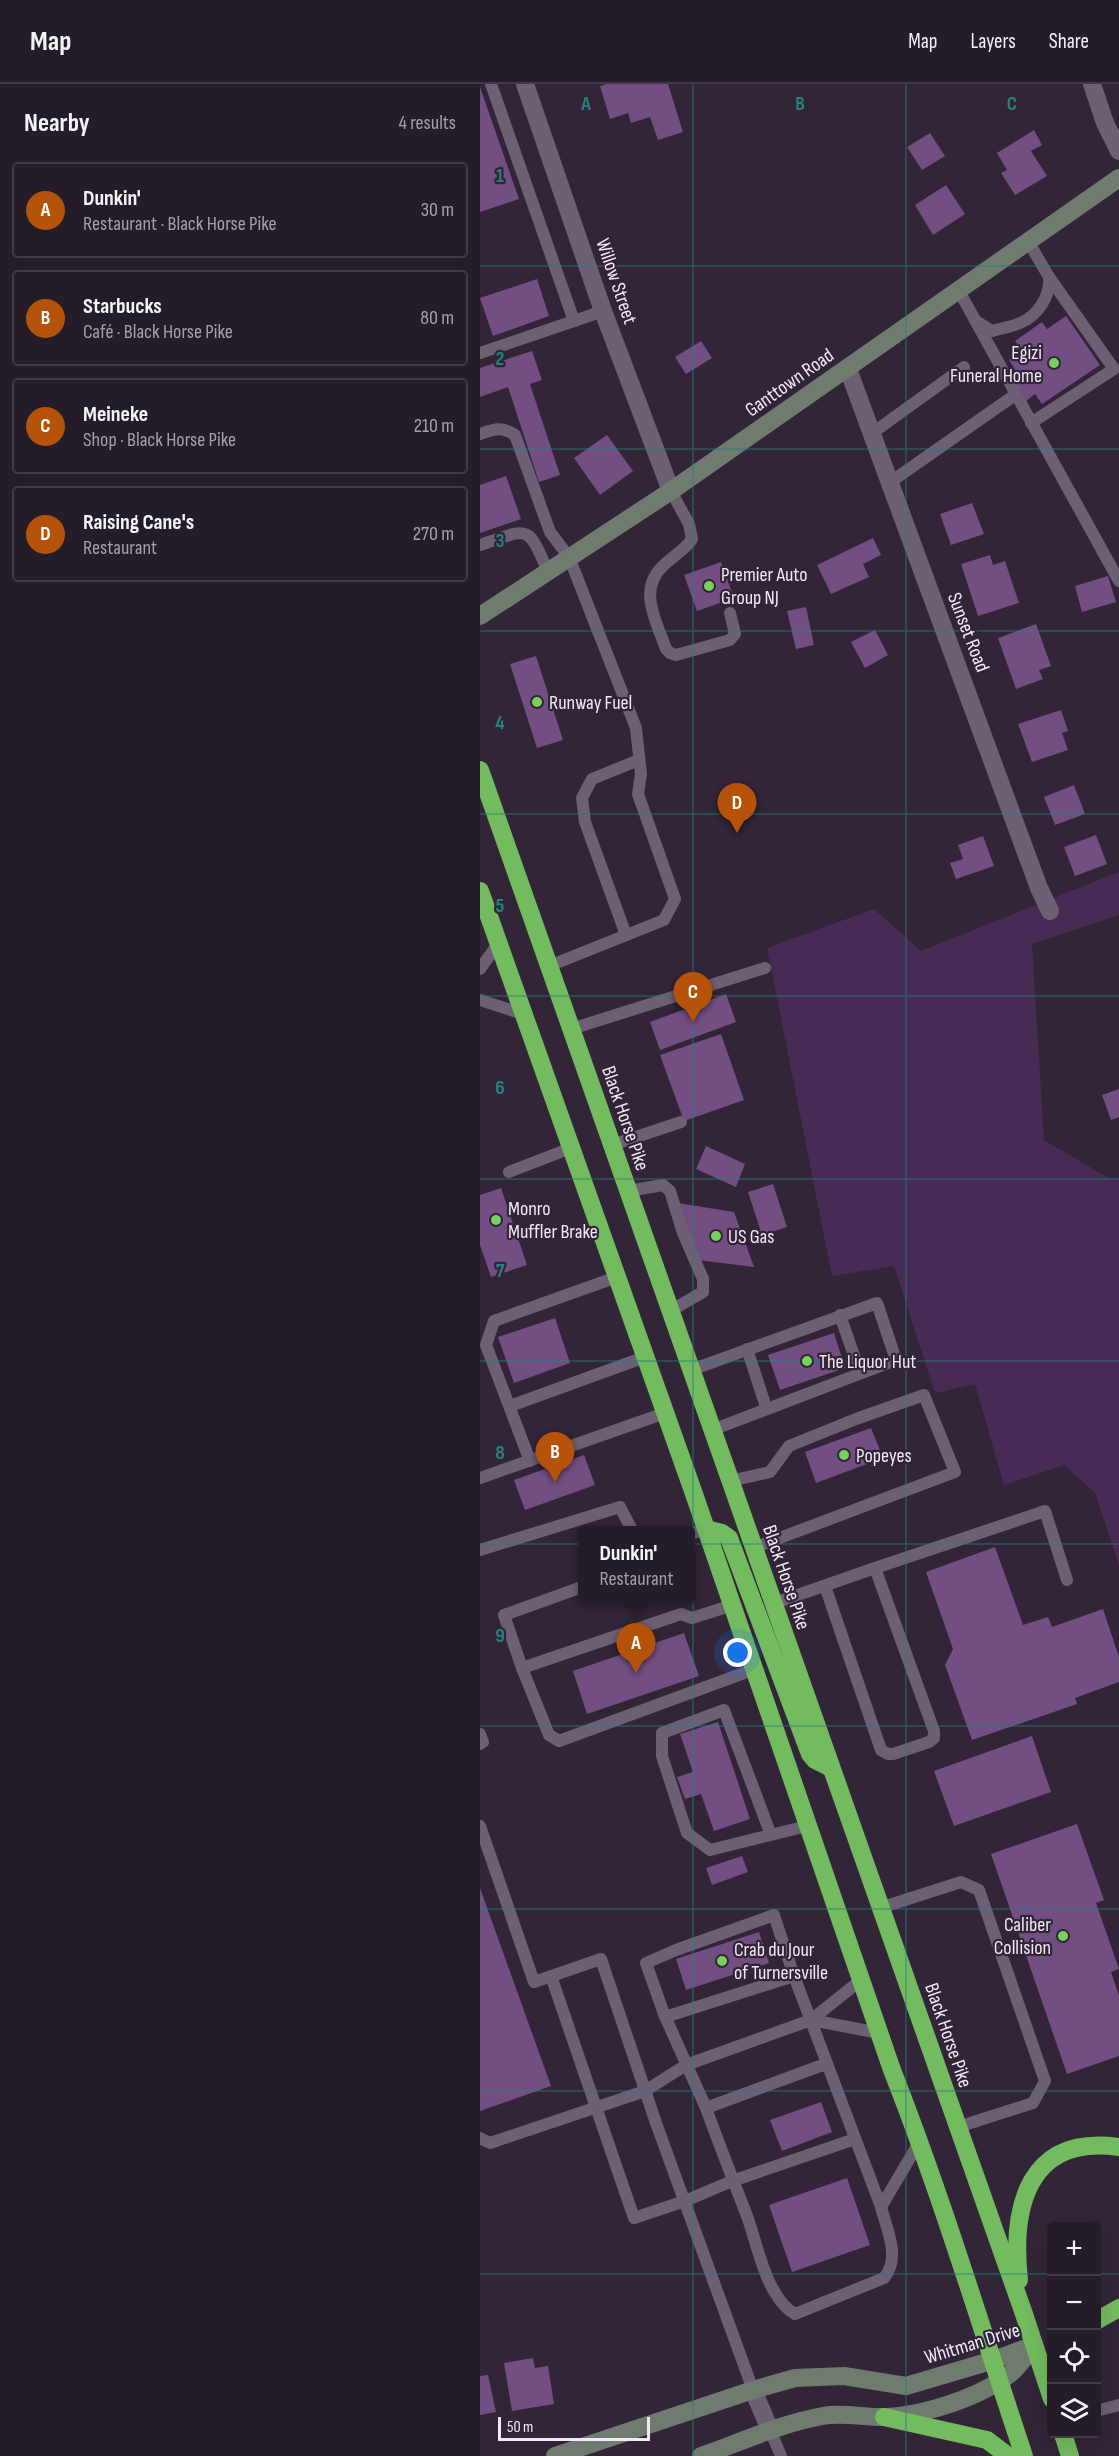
<!DOCTYPE html>
<html lang="en">
<head>
<meta charset="utf-8">
<style>
  body { margin:0; font-family:"Sofia Sans Condensed",sans-serif; background:#312935; color:#f1f3f6 }
  .controls { position:absolute; right:18px; bottom:18px; display:grid; overflow:hidden; border-radius:6px; box-shadow:0 6px 24px #0002 }
  .controls button { width:54px; height:54px; display:grid; place-items:center; padding:0; border:0; border-bottom:2px solid #423a46; background:#251c29; color:#f1f3f6; font:30px sans-serif }
  .scale { position:absolute; left:18px; bottom:15px; width:152px; box-sizing:border-box; padding-left:6px; border:3px solid #f1e9f5; border-top:0; font-size:16px; line-height:21px; white-space:nowrap; color:#f1e9f5; -webkit-text-stroke:4px #312537; paint-order:stroke }
  .you { position:absolute; left:258px; top:1569px; width:21px; height:21px; margin:-15px; border:4px solid #fff; border-radius:50%; background:#1a73e8; box-shadow:0 0 0 9px #1a73e833 }
  .badge { display:grid; place-items:center; width:39px; height:39px; border-radius:50%; background:#b45309; color:#fff; font-size:20px; font-weight:700 }
  .pin { position:absolute; translate:-50% -50px; filter:drop-shadow(0 2px 3px #0008) }
  .pin::after { content:''; position:absolute; top:32px; width:21px; height:18px; background:inherit; clip-path:polygon(0 0,100% 0,50% 100%) }
  .popup { position:absolute; left:98px; top:1442px; width:117px; height:78px; box-sizing:border-box; display:grid; place-content:center; border-radius:6px; background:#251c29; filter:drop-shadow(0 2px 4px #0005); font-size:20px; white-space:nowrap; color:#a3a1a8 }
  .popup b { font-size:22px; color:#f1f3f6 }
  .popup::after { content:''; position:absolute; left:50%; top:100%; margin-left:-12px; border:12px solid transparent; border-top-color:#251c29 }
  .list { margin:0; padding:0; list-style:none }
  h2 { display:flex; justify-content:space-between; align-items:center; height:78px; margin:0; padding:0 24px; font-size:26px }
  h2 small { font-size:20px; font-weight:400; color:#a3a1a8 }
  .list li { display:grid; grid-template-columns:39px 1fr auto; gap:18px; align-items:center; box-sizing:border-box; height:96px; margin:0 12px 12px; padding:0 12px; border:2px solid #423a46; border-radius:6px }
  .list b { display:block; font-size:22px; white-space:nowrap }
  .list p { margin:0; font-size:20px; white-space:nowrap; color:#a3a1a8 }
  .list em { font-size:20px; font-style:normal; color:#a3a1a8 }
  .icon { flex:none; width:33px; height:33px; fill:none; stroke:currentColor; stroke-width:2; stroke-linecap:round; stroke-linejoin:round }
  .map { position:relative; flex:none; width:639px; height:2372px; overflow:hidden }
  header { display:flex; align-items:center; gap:36px; box-sizing:border-box; height:84px; padding:0 30px; background:#251c29; border-bottom:2px solid #423a46 }
  header strong { font-size:28px }
  nav { display:flex; gap:33px; margin-inline-start:auto; font-size:21px }
  main { display:flex }
  aside { flex:1; background:#251c29 }
  .map>svg:first-child { display:block }
  .green { fill:#482b54 }
  .building { fill:#724e82 }
  .lines { fill:none; stroke-linecap:round; stroke-linejoin:round }
  .lane { stroke:#6d5f74; stroke-width:12 }
  .street { stroke:#6d5f74; stroke-width:18 }
  .secondary { stroke:#6f7b6e; stroke-width:18 }
  .highway { stroke:#73bb5f; stroke-width:18 }
  .grid { fill:none; stroke:#26827c; stroke-width:1.5; stroke-opacity:0.55 }
  .poi-dot { fill:#76d25a; stroke:#312537; stroke-width:2 }
  .labels { text-anchor:middle; stroke-width:4.5; stroke-linejoin:round; paint-order:stroke }
  .street-label { font-size:20px; fill:#f1e9f5; stroke:#312537 }
  .poi-label { font-size:20px; fill:#f1e9f5; stroke:#312537; text-anchor:start }
  .grid-label { font-size:20px; text-anchor:middle; font-weight:bold; fill:#26827c; stroke:#312537; stroke-width:4.5; stroke-linejoin:round; paint-order:stroke }
</style>
</head>
<body>
<header>
<strong>Map</strong>
<nav><a>Map</a><a>Layers</a><a>Share</a></nav>
</header>
<main>
<aside>
<h2>Nearby<small>4 results</small></h2>
<ul class="list">
<li><span class="badge">A</span><div><b>Dunkin'</b><p>Restaurant · Black Horse Pike</p></div><em>30 m</em></li>
<li><span class="badge">B</span><div><b>Starbucks</b><p>Café · Black Horse Pike</p></div><em>80 m</em></li>
<li><span class="badge">C</span><div><b>Meineke</b><p>Shop · Black Horse Pike</p></div><em>210 m</em></li>
<li><span class="badge">D</span><div><b>Raising Cane's</b><p>Restaurant</p></div><em>270 m</em></li>
</ul>
</aside>
<div class="map">
<svg width="639" height="2372" viewBox="0 0 639 2372">
  <rect width="100%" height="100%" fill="#312537"/>
  <!-- green -->
  <path class="green" d="M639,788V831L552,860L564,1056L632,1096L639,1094V1481L615,1409L584,1381L524,1401L495,1300L455,1309L414,1182L352,1192L287,864L394,825L441,867Z"/>
  <!-- building -->
  <g class="building">
    <path d="M127,0H188L203,48L178,56L170,33L151,39L148,29L130,35L120,2Z"/>
    <path d="M0,3L39,115L0,128Z"/>
    <path d="M554,46L562,61L551,67L567,92L535,111L521,89L527,86L517,69Z"/>
    <path d="M450,49L465,72L442,86L427,63Z"/>
    <path d="M466,101L485,130L453,151L435,121Z"/>
    <path d="M57,195L69,232L13,252L0,214Z"/>
    <path d="M586,232L620,281L562,320L555,310L545,318L531,297L539,292L529,276L542,267L535,257L562,238L567,245Z"/>
    <path d="M221,257L232,274L206,290L195,273Z"/>
    <path d="M52,267L62,296L50,300L80,391L59,398L28,303L0,313V284Z"/>
    <path d="M127,351L153,387L120,411L94,374Z"/>
    <path d="M26,392L41,435L0,449V401Z"/>
    <path d="M492,419L504,450L471,461L460,430Z"/>
    <path d="M393,454L401,471L383,480L389,493L351,510L337,481Z"/>
    <path d="M510,471L513,481L525,477L539,519L498,532L481,480Z"/>
    <path d="M241,478L254,514L217,527L204,491Z"/>
    <path d="M628,492L636,518L602,528L595,502Z"/>
    <path d="M326,523L334,561L316,565L307,527Z"/>
    <path d="M556,540L571,582L559,586L563,595L536,605L518,554Z"/>
    <path d="M395,546L408,571L385,584L371,558Z"/>
    <path d="M56,572L83,656L57,664L30,580Z"/>
    <path d="M581,626L588,647L582,649L588,666L552,678L538,640Z"/>
    <path d="M594,701L605,730L575,741L564,713Z"/>
    <path d="M616,751L627,780L595,792L584,763Z"/>
    <path d="M503,752L514,782L476,795L470,779L483,775L478,761Z"/>
    <path d="M246,910L256,938L180,966L170,938Z"/>
    <path d="M241,950L264,1016L204,1037L180,971Z"/>
    <path d="M639,1005V1033L631,1036L622,1011Z"/>
    <path d="M226,1062L265,1080L256,1103L216,1085Z"/>
    <path d="M293,1100L307,1143L282,1151L268,1108Z"/>
    <path d="M21,1104L47,1181L11,1193L0,1161V1111Z"/>
    <path d="M198,1119L254,1128L274,1183L218,1176Z"/>
    <path d="M75,1234L90,1279L34,1299L18,1253Z"/>
    <path d="M354,1249L365,1284L300,1306L288,1271Z"/>
    <path d="M391,1344L403,1374L336,1399L325,1368Z"/>
    <path d="M104,1371L115,1401L45,1426L34,1396Z"/>
    <path d="M515,1463L543,1541L568,1533L572,1543L623,1525L639,1573V1598L595,1614L597,1620L492,1656L465,1581L473,1565L446,1488Z"/>
    <path d="M204,1549L219,1592L107,1630L93,1587Z"/>
    <path d="M238,1638L270,1735L234,1747L221,1710L205,1715L197,1693L213,1688L200,1650Z"/>
    <path d="M552,1652L571,1708L474,1742L454,1687Z"/>
    <path d="M597,1740L624,1816L616,1819L639,1885L631,1888L639,1912V1972L587,1990L511,1770Z"/>
    <path d="M262,1772L268,1788L232,1801L226,1784Z"/>
    <path d="M0,1804L71,2002L0,2027Z"/>
    <path d="M279,1848L289,1879L206,1906L196,1875Z"/>
    <path d="M341,2018L352,2048L302,2067L290,2036Z"/>
    <path d="M367,2094L390,2161L312,2188L289,2121Z"/>
    <path d="M53,2274L55,2284L68,2282L74,2320L32,2327L24,2279Z"/>
    <path d="M8,2291L16,2328L0,2331V2292Z"/>
  </g>
  <g class="lines">
    <!-- lane -->
    <g class="lane">
      <path d="M548,157L569,193L634,285L551,339"/>
      <path d="M479,207L639,497"/>
      <path d="M94,237L123,227"/>
      <path d="M496,237L512,247C521,244 532,243 540,239C558,232 571,211 569,193"/>
      <path d="M0,269L94,237L11,0"/>
      <path d="M0,350C14,345 22,342 35,351L70,448L89,473L156,644L161,690L158,710L195,815L184,836L69,882"/>
      <path d="M391,350L484,283"/>
      <path d="M409,399L535,311"/>
      <path d="M191,407L209,440L212,455C205,466 193,472 184,481C157,505 176,536 186,565L190,569L196,571L250,556L255,550L250,529"/>
      <path d="M0,461C49,445 47,438 68,488"/>
      <path d="M146,851L105,738L102,714L112,695L159,676"/>
      <path d="M0,885L18,860"/>
      <path d="M0,916L43,930"/>
      <path d="M91,945L285,884"/>
      <path d="M132,1061L201,1038"/>
      <path d="M29,1088L91,1064"/>
      <path d="M148,1107L183,1101L190,1107L203,1149L223,1195V1208L190,1227"/>
      <path d="M360,1231L380,1289"/>
      <path d="M267,1265L286,1323"/>
      <path d="M211,1286L397,1219L416,1276L232,1346"/>
      <path d="M30,1322L165,1273"/>
      <path d="M50,1377L6,1261L14,1237L137,1193"/>
      <path d="M0,1394L185,1329"/>
      <path d="M250,1397L290,1388L309,1362L376,1335L444,1311L475,1388L273,1464"/>
      <path d="M210,1450L226,1445"/>
      <path d="M0,1466L140,1423L152,1446"/>
      <path d="M395,1484L565,1427L587,1496"/>
      <path d="M102,1503L24,1531L42,1584L201,1530L212,1534L253,1521"/>
      <path d="M292,1520L395,1484L454,1647V1654L449,1658L413,1670H408L401,1666L345,1502"/>
      <path d="M42,1584L69,1651L79,1657L275,1585"/>
      <path d="M0,1650L3,1658L0,1660"/>
      <path d="M0,1742L54,1898L121,1875L176,2039L273,2306"/>
      <path d="M291,1751L244,1626L182,1649V1672L207,1749L230,1766L327,1742"/>
      <path d="M400,1824L481,1798L499,1806L565,1997L553,2019L478,2043"/>
      <path d="M71,1892L154,2134L205,2117L252,2097L375,2055"/>
      <path d="M185,1933L314,1892"/>
      <path d="M331,1936L399,1949"/>
      <path d="M226,2024L184,1930L166,1879L196,1866L294,1831L314,1892L348,1982"/>
      <path d="M0,2054L10,2059L165,2007L206,1981L331,1936L381,1896"/>
      <path d="M401,2123L348,1982H340L226,2024C239,2060 253,2096 267,2132C278,2162 286,2213 315,2230L404,2194C421,2174 407,2146 401,2123L440,2057"/>
      <path d="M616,2327L639,2321"/>
      <path d="M291,2348L301,2372"/>
    </g>
    <!-- street -->
    <g class="street">
      <path d="M45,0L123,227L191,407"/>
      <path d="M612,0L625,39L639,67"/>
      <path d="M368,285L559,804L570,827"/>
      <path d="M273,2306L291,2348"/>
    </g>
    <!-- secondary -->
    <g class="secondary">
      <path d="M0,532L191,407L639,94"/>
      <path d="M75,2372L273,2306L315,2294L364,2292L426,2302L514,2276L554,2261"/>
      <path d="M221,2372C261,2358 302,2339 343,2332C364,2328 386,2334 407,2333C445,2331 501,2313 531,2289C540,2281 547,2271 554,2261"/>
    </g>
    <!-- highway -->
    <g class="highway">
      <path d="M0,686L544,2230L572,2315"/>
      <path d="M0,807L213,1407L412,1986C462,2113 501,2243 544,2372"/>
      <path d="M226,1445L242,1449L249,1454L330,1670L335,1676L351,1684"/>
      <path d="M539,2196C531,2123 548,2050 639,2063"/>
      <path d="M616,2237L639,2224"/>
      <path d="M404,2333L507,2356L528,2372"/>
      <path d="M583,2350L590,2372"/>
    </g>
  </g>
  <!-- grid -->
  <path class="grid" d="M213,0V2372M426,0V2372M0,182H639M0,365H639M0,547H639M0,730H639M0,912H639M0,1095H639M0,1277H639M0,1460H639M0,1642H639M0,1825H639M0,2007H639M0,2190H572M616,2190H639"/>
  <!-- markers -->
  <g class="poi-dot">
    <circle cx="574" cy="279" r="6"/>
    <circle cx="229" cy="502" r="6"/>
    <circle cx="57" cy="618" r="6"/>
    <circle cx="16" cy="1136" r="6"/>
    <circle cx="236" cy="1152" r="6"/>
    <circle cx="327" cy="1277" r="6"/>
    <circle cx="364" cy="1371" r="6"/>
    <circle cx="583" cy="1852" r="6"/>
    <circle cx="242" cy="1877" r="6"/>
  </g>
  <g class="labels">
    <!-- street labels -->
    <g class="street-label">
      <text transform="translate(137 197) rotate(71)" y="7">Willow Street</text>
      <text transform="translate(309 298) rotate(-35)" y="7">Ganttown Road</text>
      <text transform="translate(489 548) rotate(69)" y="7">Sunset Road</text>
      <text transform="translate(146 1034) rotate(71)" y="7">Black Horse Pike</text>
      <text transform="translate(307 1493) rotate(71)" y="7">Black Horse Pike</text>
      <text transform="translate(469 1951) rotate(71)" y="7">Black Horse Pike</text>
      <text transform="translate(492 2259) rotate(-17)" y="7">Whitman Drive</text>
    </g>
    <!-- poi labels -->
    <g class="poi-label">
      <text x="562" y="275" text-anchor="end">Egizi<tspan x="562" dy="23">Funeral Home</tspan></text>
      <text x="241" y="497">Premier Auto<tspan x="241" dy="23">Group NJ</tspan></text>
      <text x="69" y="625">Runway Fuel</text>
      <text x="28" y="1131">Monro<tspan x="28" dy="23">Muffler Brake</tspan></text>
      <text x="248" y="1159">US Gas</text>
      <text x="339" y="1284">The Liquor Hut</text>
      <text x="376" y="1378">Popeyes</text>
      <text x="571" y="1847" text-anchor="end">Caliber<tspan x="571" dy="23">Collision</tspan></text>
      <text x="254" y="1872">Crab du Jour<tspan x="254" dy="23">of Turnersville</tspan></text>
    </g>
  </g>
  <g class="grid-label">
    <text x="106" y="26">A</text>
    <text x="320" y="26">B</text>
    <text x="532" y="26">C</text>
    <text x="20" y="98">1</text>
    <text x="20" y="281">2</text>
    <text x="20" y="463">3</text>
    <text x="20" y="645">4</text>
    <text x="20" y="828">5</text>
    <text x="20" y="1010">6</text>
    <text x="20" y="1193">7</text>
    <text x="20" y="1375">8</text>
    <text x="20" y="1558">9</text>
  </g>
</svg>
<div class="controls">
<button>+</button>
<button>−</button>
<button><svg class="icon" aria-label="locate" viewBox="0 0 24 24"><circle cx="12" cy="12" r="6"/><path d="M12 2v4M12 18v4M2 12h4M18 12h4"/></svg></button>
<button><svg class="icon" aria-label="layers" viewBox="0 0 24 24"><path d="M12 4l9 5-9 5-9-5zM3 14l9 5 9-5"/></svg></button>
</div>
<div class="scale">50 m</div>
<div class="you"></div>
<div class="pin badge" style="left:156px;top:1589px">A</div>
<div class="popup"><b>Dunkin'</b>Restaurant</div>
<div class="pin badge" style="left:75px;top:1398px">B</div>
<div class="pin badge" style="left:213px;top:938px">C</div>
<div class="pin badge" style="left:257px;top:749px">D</div>
</div>
</main>
</body>
</html>
